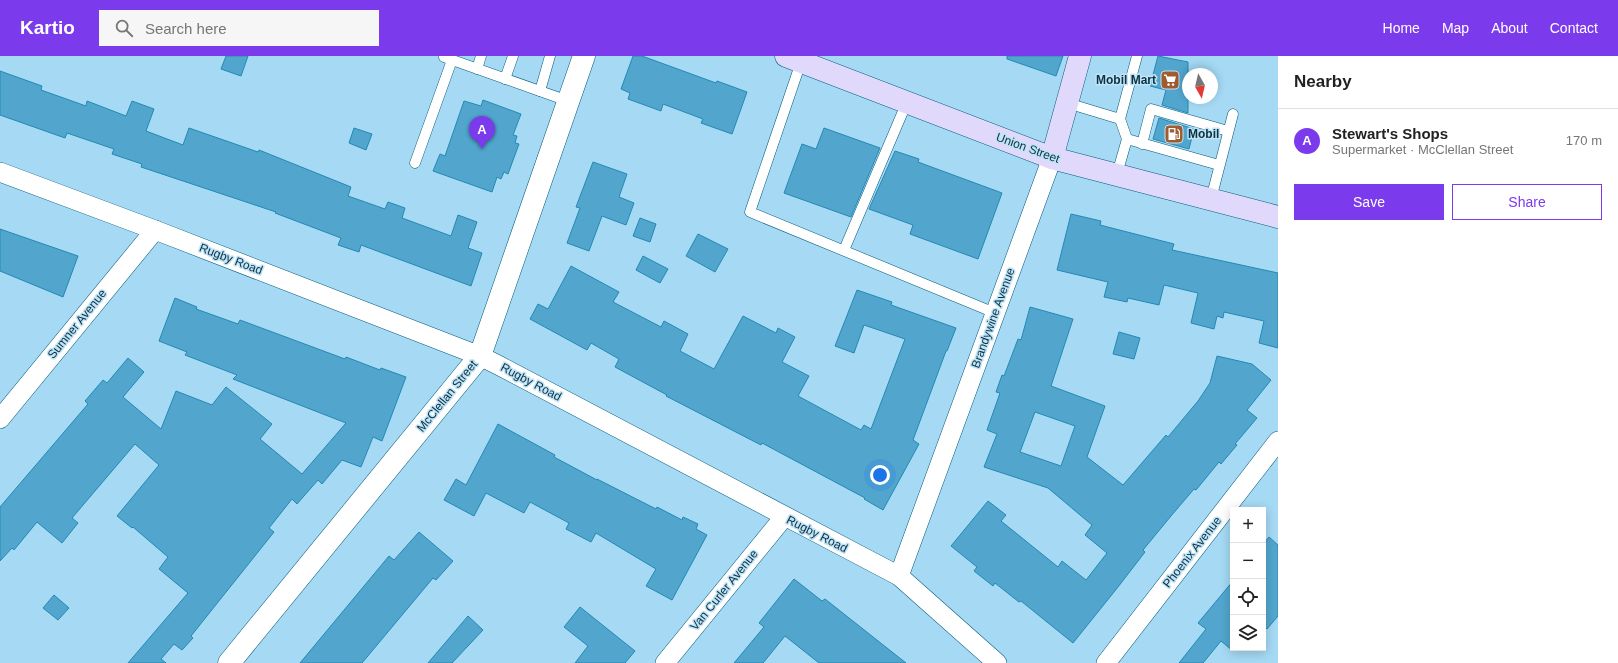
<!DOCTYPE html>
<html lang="en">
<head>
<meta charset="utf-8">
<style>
  body { margin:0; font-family:Helvetica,sans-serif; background:#f6f6f6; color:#222 }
  .controls { position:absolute; right:12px; bottom:12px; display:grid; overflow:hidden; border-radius:0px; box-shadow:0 2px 10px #0003 }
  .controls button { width:36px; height:36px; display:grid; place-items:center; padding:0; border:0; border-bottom:1px solid #e0e0e0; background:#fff; color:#222; font:20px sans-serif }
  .compass { position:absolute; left:1182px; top:12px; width:36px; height:36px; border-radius:50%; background:#fff; box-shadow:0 2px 10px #0003; rotate:172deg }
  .you { position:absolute; left:880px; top:419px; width:14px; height:14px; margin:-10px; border:3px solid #fff; border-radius:50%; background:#1a73e8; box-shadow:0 0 0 6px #1a73e833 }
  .badge { display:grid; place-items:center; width:26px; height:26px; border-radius:50%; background:#7c3aed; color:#fff; font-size:13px; font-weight:700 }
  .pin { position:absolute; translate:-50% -33px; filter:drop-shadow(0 1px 2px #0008) }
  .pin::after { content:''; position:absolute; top:21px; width:14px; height:12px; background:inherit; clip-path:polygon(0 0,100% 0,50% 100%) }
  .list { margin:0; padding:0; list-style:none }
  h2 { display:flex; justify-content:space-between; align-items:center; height:52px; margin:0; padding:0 16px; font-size:17px }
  h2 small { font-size:13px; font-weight:400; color:#767676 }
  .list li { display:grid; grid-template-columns:26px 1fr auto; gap:12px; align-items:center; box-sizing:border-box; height:64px; padding:0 16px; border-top:1px solid #e0e0e0 }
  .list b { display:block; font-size:15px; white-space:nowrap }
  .list p { margin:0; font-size:13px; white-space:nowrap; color:#767676 }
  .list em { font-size:13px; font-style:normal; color:#767676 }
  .actions { display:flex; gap:8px; padding:12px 16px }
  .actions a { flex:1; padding:9px 0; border:1px solid #7c3aed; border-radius:0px; text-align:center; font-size:14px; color:#7c3aed }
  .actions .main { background:#7c3aed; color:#fff }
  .icon { flex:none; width:22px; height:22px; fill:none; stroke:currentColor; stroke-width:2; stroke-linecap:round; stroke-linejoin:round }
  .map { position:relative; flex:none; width:1278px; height:607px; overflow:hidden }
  header { display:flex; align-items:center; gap:24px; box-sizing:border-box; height:56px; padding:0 20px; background:#7c3aed; color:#fff }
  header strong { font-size:19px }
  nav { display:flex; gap:22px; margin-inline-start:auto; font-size:14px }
  .search { width:280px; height:36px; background:#f6f6f6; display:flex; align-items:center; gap:10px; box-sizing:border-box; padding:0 14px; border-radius:0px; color:#767676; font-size:15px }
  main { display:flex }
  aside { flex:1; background:#fff }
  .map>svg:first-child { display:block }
  .building { fill:#52a6ce; stroke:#2389b4; fill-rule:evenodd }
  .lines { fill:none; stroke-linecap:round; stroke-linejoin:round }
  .service-casing { stroke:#055b7b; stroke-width:11 }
  .minor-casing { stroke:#055b7b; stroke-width:20 }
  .tertiary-casing { stroke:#055b7b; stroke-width:23 }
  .secondary-casing { stroke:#055b7b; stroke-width:23 }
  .service { stroke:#fff; stroke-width:10 }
  .minor { stroke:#fff; stroke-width:19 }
  .tertiary { stroke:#fff; stroke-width:22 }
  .secondary { stroke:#e1d9fc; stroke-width:22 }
  .labels { text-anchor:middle; stroke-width:3; stroke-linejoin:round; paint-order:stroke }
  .poi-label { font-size:12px; font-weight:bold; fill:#093345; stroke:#c1e3f6; text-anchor:end }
  .street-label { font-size:12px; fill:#093345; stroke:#c1e3f6 }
</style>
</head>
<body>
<header>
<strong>Kartio</strong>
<div class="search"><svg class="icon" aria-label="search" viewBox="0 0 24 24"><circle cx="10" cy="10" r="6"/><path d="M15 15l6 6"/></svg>Search here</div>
<nav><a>Home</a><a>Map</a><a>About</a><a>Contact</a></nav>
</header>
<main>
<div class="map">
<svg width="1278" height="607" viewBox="0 0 1278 607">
  <rect width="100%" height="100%" fill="#a5d9f4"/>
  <!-- building -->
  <g class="building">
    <path d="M226,0H248L241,20L221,13Z"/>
    <path d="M633,0H642L716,27L717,25L747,36L732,78L701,67L703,63L663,48L661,55L628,43L630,37L621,33Z"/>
    <path d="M1007,0H1063L1056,20L1007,3Z"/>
    <path d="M1158,0L1188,6V57L1162,49L1166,34L1150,30Z"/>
    <path d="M0,15L42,30L41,34L86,50L87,45L126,60L132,45L154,53L146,75L183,89L189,72L258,96L259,94L351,131L348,140L385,153L388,146L405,152L402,162L451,180L458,159L477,166L468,192L482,197L471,230L361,189L359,196L338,189L341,182L275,157L276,156L141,111L142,108L112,98L114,93L67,77L65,82L0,59Z"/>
    <path d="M483,44L521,58L513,79L517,80L515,87L519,88L508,118L504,116L501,123L497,121L492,136L433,115L440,98L445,100L464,45L481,50Z"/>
    <path d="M1159,62L1194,73L1189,93L1153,83Z"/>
    <path d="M354,72L372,78L366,94L349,87Z"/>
    <path d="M824,72L880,92L851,161L784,137L802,88L816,93Z"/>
    <path d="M895,95L919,103L918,106L1002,137L978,203L910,178L913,169L869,153Z"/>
    <path d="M593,106L627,118L619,141L634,147L626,169L602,160L589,195L567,187L580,152L576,151Z"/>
    <path d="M1071,158L1101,165L1100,169L1174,188L1172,194L1278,217V292L1259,287L1264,265L1224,256L1223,262L1217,260L1214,273L1191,267L1198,237L1164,229L1159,249L1128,242L1127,246L1104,241L1108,226L1057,214Z"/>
    <path d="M640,162L656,168L650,186L633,180Z"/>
    <path d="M0,173L78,200L63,241L0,215Z"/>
    <path d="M698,178L728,193L715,216L686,200Z"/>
    <path d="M643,200L668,213L660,227L636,214Z"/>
    <path d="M571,210L619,236L613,246L661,271L664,265L688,278L680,295L714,313L743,260L776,277L778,272L795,281L782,306L809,320L798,340L861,374L864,369L871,373L905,283L864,269L854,297L835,290L857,234L892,246L891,249L956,272L947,295H946L913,384L919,388L883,454L864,443L865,442L762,387L761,389L666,340L667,339L615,311L619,303L591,287L587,294L530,263L538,248L548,253Z"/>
    <path d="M175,242L197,251L196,253L238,268L240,264L345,303L346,301L380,314L381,312L406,321L382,385L373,381L361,411L342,404L322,428L318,424L297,448L292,443L269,472L274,476L191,580L193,582L182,594L174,588L161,603L166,607H128L188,537L159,513L168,501L133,471L132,472L117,460L159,409L135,388L72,462L78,467L62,487L37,466L14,494L12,492L0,505V451L88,348L85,345L103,324L107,327L128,302L144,316L123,341L161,373L176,335L212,349L226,331L272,368L260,383L302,418L346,367L233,323L237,319L185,299L187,296L159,285Z"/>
    <path d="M1030,251L1073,263L1051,330L1105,350L1087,401L1123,429L1166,379L1168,381L1198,345L1210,327L1217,300L1252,308L1271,324L1247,354L1257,362L1235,388L1237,389L1221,408L1219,406L1196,434L1194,433L1171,460L1143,494L1145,496L1118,531L1073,587L1021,545L1019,546L995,527L993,530L974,515L977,511L951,490L988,445L1006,459L1001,465L1058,511L1062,505L1086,524L1107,497L1085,479L1092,469L1048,432L984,411L997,378L987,374L1000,337L996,336L1002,319L1004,320L1018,283L1021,284ZM1035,356L1075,370L1061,410L1020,396Z"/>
    <path d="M1119,276L1140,282L1134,303L1113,298Z"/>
    <path d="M498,368L555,399L554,401L597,424V423L656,453L657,451L682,464L683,461L698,468L696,473L707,479L672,544L646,530L656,513L596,477L591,486L566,473L569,467L530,446L524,457L486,437L474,460L444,444L456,423L466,429Z"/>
    <path d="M419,476L453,505L436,524L433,522L362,607H300L389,500L394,504Z"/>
    <path d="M1269,481L1278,489V560L1267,573L1263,569V488Z"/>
    <path d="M794,523L822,545L825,543L906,607H819L785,580L763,607H734L764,571L759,567Z"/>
    <path d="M1233,525V595L1221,585L1203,607H1179L1206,573L1198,567Z"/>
    <path d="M54,539L69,552L58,564L43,552Z"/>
    <path d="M580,551L635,595L625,607H575L588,590L564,571Z"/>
    <path d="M468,560L483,574L452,607H428Z"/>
  </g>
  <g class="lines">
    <defs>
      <g id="service">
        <path d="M444,0V1L568,45"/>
        <path d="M801,6L750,156L995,257"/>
        <path d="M477,13L481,0"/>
        <path d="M505,23L513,0"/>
        <path d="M540,35L550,0"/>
        <path d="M1067,47L1120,63L1137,0"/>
        <path d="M1120,63L1127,83"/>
        <path d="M1142,88L1151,53L1228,75"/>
        <path d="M415,107L452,4"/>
        <path d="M1117,118L1127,83L1219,109"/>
        <path d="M1211,143L1233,58"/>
        <path d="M844,194L907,46"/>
      </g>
      <g id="minor">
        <path d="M0,116L155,174L480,300L498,309L899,520L997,607"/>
        <path d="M0,363L155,174"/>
        <path d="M899,520L1052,102"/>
        <path d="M665,607L784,461"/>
        <path d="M1106,607L1278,385"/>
      </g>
      <path id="tertiary" d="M229,607L480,300L584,0"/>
      <g id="secondary">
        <path d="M786,0L1052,102L1278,161"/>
        <path d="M1052,102L1080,0"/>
      </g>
    </defs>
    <!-- service casing -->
    <use href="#service" class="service-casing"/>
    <!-- minor casing -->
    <use href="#minor" class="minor-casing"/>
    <!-- tertiary casing -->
    <use href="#tertiary" class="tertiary-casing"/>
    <!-- secondary casing -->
    <use href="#secondary" class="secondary-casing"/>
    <!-- service -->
    <use href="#service" class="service"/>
    <!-- minor -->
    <use href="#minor" class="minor"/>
    <!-- tertiary -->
    <use href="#tertiary" class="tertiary"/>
    <!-- secondary -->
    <use href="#secondary" class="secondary"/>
  </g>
  <!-- icons -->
  <defs>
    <symbol id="supermarket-square" viewBox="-11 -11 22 22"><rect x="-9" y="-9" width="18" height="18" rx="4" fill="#a05b2f" stroke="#c1e3f6"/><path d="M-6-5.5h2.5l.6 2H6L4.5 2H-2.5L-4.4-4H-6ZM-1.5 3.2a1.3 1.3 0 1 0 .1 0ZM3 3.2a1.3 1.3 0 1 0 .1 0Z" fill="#fff"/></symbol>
    <symbol id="fuel-square" viewBox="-11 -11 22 22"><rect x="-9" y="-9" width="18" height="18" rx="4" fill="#a05b2f" stroke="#c1e3f6"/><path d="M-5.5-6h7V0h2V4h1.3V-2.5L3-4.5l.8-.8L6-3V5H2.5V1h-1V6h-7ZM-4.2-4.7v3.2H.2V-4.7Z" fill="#fff"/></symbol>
  </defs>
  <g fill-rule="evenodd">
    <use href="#supermarket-square" x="1159" y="13" width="22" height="22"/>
    <use href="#fuel-square" x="1163" y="67" width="22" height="22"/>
  </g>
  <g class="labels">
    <!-- poi labels -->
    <g class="poi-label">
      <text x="1156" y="28">Mobil Mart</text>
      <text x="1188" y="82" text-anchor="start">Mobil</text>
    </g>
    <!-- street labels -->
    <g class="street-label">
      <text transform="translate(1028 92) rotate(20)" y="4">Union Street</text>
      <text transform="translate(231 203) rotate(21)" y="4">Rugby Road</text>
      <text transform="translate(993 262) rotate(-70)" y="4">Brandywine Avenue</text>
      <text transform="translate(77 268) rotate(-51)" y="4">Sumner Avenue</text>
      <text transform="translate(531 326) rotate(28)" y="4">Rugby Road</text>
      <text transform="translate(447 340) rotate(-51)" y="4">McClellan Street</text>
      <text transform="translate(817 478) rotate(27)" y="4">Rugby Road</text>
      <text transform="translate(1192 496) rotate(-52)" y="4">Phoenix Avenue</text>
      <text transform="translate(724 534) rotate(-51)" y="4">Van Curler Avenue</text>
    </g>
  </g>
</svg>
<div class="controls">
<button>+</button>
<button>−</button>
<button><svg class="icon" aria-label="locate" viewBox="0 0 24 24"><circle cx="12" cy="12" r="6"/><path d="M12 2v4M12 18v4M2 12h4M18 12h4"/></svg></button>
<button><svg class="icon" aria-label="layers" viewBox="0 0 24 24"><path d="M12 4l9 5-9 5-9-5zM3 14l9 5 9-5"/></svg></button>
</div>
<svg class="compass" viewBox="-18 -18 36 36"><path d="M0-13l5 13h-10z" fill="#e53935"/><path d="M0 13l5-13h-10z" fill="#767676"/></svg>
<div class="you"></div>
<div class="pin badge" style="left:482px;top:93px">A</div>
</div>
<aside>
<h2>Nearby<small></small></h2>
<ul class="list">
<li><span class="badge">A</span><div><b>Stewart's Shops</b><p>Supermarket · McClellan Street</p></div><em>170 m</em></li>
</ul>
<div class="actions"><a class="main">Save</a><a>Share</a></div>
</aside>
</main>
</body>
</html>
